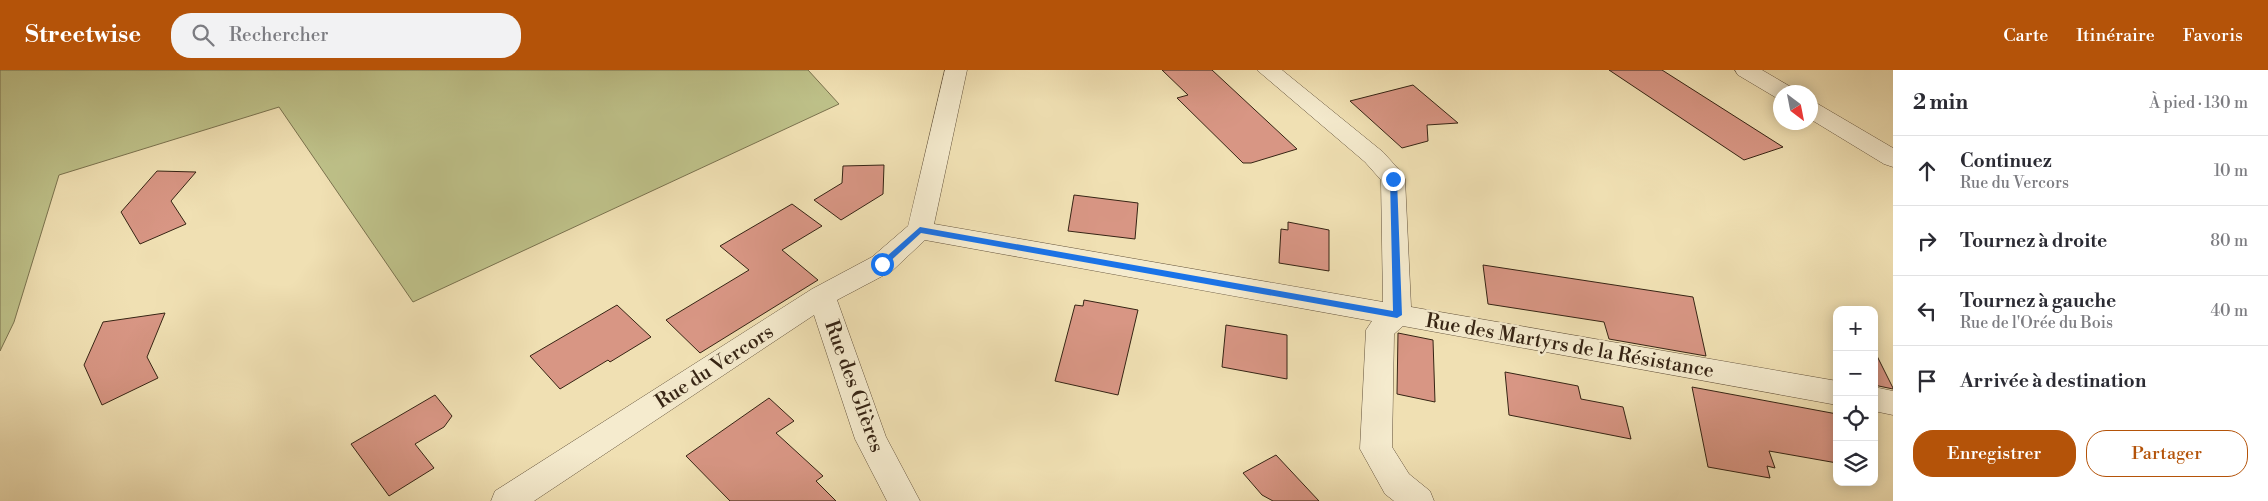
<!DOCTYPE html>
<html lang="fr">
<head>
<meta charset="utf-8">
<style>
  body { margin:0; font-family:"Libre Bodoni",serif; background:#f2f2f3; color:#2b2b33 }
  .controls { position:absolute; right:15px; bottom:15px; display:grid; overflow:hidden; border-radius:10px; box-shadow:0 2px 12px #0003 }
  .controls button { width:45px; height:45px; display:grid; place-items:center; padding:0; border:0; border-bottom:1px solid #e1e1e2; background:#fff; color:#2b2b33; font:25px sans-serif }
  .compass { position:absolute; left:1773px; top:15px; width:45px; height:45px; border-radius:50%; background:#fff; box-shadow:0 2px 12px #0003; rotate:148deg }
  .stop { position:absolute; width:15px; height:15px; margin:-11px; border:4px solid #1a73e8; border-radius:50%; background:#fff }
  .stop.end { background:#1a73e8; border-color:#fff; box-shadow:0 1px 5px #0008 }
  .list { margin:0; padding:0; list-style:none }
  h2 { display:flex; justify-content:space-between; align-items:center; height:65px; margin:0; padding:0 20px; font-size:21px }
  h2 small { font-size:16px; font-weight:400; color:#7c7c81 }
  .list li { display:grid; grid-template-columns:32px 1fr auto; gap:15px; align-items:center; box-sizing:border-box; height:70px; padding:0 20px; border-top:1px solid #e1e1e2 }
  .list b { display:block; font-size:19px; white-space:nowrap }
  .list p { margin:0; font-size:16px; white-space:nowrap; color:#7c7c81 }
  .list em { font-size:16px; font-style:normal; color:#7c7c81 }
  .actions { display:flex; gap:10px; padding:15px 20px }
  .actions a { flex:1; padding:11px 0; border:1px solid #b45309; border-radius:20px; text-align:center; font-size:18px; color:#b45309 }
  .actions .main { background:#b45309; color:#fff }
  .icon { flex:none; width:28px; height:28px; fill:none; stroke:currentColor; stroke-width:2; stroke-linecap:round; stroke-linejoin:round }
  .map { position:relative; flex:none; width:1893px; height:431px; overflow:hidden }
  header { display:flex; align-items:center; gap:30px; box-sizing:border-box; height:70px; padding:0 25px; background:#b45309; color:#fff }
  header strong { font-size:24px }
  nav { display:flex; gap:28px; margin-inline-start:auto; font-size:18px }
  .search { width:350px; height:45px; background:#f2f2f3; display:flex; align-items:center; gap:12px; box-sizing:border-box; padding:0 18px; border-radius:20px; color:#7c7c81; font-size:19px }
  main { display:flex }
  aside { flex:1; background:#fff }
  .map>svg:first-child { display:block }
  .green { fill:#bec189; stroke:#7a724e }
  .building { fill:#d89684; stroke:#362414 }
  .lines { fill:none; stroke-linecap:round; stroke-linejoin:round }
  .minor-casing { stroke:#64533c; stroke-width:1 }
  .minor { fill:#f5ebce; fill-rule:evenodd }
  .route { fill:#1a73e8 }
  .labels { text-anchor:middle; stroke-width:5; stroke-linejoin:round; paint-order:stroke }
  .street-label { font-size:20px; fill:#362414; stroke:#f5ebce }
</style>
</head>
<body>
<header>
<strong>Streetwise</strong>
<div class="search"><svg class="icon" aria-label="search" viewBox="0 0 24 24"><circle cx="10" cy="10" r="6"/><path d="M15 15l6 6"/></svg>Rechercher</div>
<nav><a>Carte</a><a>Itinéraire</a><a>Favoris</a></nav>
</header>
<main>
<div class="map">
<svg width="1893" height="431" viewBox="0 0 1893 431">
  <rect width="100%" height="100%" fill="#f0e0b3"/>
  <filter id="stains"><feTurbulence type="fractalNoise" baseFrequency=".004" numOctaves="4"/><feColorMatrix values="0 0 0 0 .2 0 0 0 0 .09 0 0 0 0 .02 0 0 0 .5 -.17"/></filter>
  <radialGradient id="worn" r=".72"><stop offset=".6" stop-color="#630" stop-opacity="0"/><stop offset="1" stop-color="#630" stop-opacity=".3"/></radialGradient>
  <!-- green -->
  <path class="green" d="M0,0H808L839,34L413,232L279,37L59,105L14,252L0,281Z"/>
  <!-- building -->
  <g class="building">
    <path d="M1162,0H1212L1297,79L1251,93H1243L1177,28L1188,25Z"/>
    <path d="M1609,0H1662L1783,77L1744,90Z"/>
    <path d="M1413,15L1458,53L1427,55L1428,71L1402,78L1350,31Z"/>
    <path d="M884,95L883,124L841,150L814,130L842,113L843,96Z"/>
    <path d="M157,101L196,102L171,131L186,154L140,174L121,142Z"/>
    <path d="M1074,125L1138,133L1135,169L1068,161Z"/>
    <path d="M792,134L822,156L782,180L818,210L700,283L666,250L749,200L720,176Z"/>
    <path d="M1288,152L1329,160V201L1279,193L1281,159L1288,160Z"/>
    <path d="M1483,195L1693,227L1706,286L1609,269L1604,252L1488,234Z"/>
    <path d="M1084,230L1138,240L1118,325L1055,311L1075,235L1083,236Z"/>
    <path d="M617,235L651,267L610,292L608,290L560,319L530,286Z"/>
    <path d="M165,243L147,287L158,308L102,335L84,295L103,252Z"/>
    <path d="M1226,255L1287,265V309L1222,297Z"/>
    <path d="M1398,263L1433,270L1435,332L1397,324Z"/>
    <path d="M1874,280L1893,318V319L1874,315Z"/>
    <path d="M1505,302L1578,316L1581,329L1623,337L1631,369L1509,345Z"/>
    <path d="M1692,317L1837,344V393L1769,381L1775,398L1767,396L1770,408L1708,397Z"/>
    <path d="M435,325L452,346L444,357L415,374L434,398L389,426L351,374Z"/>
    <path d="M769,328L794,351L776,363L823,406L816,411L836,431H730L686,386Z"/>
    <path d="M1276,385L1319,431H1273L1262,425L1243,403Z"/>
  </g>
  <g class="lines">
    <defs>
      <g id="minor">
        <path d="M945,0H967L934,154L1383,232L1381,110L1365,92L1257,0H1282L1383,82L1402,103L1405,109L1411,237L1837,311V335L1403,256L1394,264L1392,377L1409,404L1430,421L1434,431H1394L1385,424L1360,379L1366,260L1372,251L925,170L892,201L837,230L886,367L920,431H887L855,369L814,245L534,431H491L495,421L812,219L872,187L908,156Z"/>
        <path d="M1735,0H1762L1791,17L1794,22H1780V28L1775,27L1738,5Z"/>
        <path d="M1810,32L1818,34L1893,78V97L1884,94L1810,49Z"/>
        <path d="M1874,317L1893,321V345L1874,341Z"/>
      </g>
    </defs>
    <!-- minor casing -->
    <use href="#minor" class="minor-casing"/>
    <!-- minor -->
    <use href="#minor" class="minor"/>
  </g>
  <!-- route -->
  <path class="route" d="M1393,107L1397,109L1402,245L1397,248L921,163L885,196L878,194L920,157L1393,241L1390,109Z"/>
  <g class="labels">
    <!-- street labels -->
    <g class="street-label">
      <text transform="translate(1570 275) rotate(10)" y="7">Rue des Martyrs de la Résistance</text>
      <text transform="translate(714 296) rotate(-33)" y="7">Rue du Vercors</text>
      <text transform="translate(855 316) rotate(70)" y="7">Rue des Glières</text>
    </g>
  </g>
  <rect width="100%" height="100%" filter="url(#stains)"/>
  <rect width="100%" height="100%" fill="url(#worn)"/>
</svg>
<div class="controls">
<button>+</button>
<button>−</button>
<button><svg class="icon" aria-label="locate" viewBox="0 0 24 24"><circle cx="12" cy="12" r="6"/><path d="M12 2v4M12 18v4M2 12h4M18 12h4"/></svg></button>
<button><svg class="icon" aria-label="layers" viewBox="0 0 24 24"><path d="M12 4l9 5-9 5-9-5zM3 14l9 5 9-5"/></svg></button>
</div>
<svg class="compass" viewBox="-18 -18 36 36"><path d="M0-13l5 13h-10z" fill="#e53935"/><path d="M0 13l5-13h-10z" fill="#7c7c81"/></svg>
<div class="stop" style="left:882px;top:194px"></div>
<div class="stop end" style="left:1393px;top:109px"></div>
</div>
<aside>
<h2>2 min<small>À pied · 130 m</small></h2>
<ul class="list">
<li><svg class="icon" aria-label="ahead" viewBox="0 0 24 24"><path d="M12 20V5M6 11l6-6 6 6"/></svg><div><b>Continuez</b><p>Rue du Vercors</p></div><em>10 m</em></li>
<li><svg class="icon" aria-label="right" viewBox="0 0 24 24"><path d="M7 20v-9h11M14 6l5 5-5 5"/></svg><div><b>Tournez à droite</b></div><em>80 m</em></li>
<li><svg class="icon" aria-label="left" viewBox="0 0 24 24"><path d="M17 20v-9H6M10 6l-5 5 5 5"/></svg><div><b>Tournez à gauche</b><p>Rue de l'Orée du Bois</p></div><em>40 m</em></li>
<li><svg class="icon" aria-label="arrive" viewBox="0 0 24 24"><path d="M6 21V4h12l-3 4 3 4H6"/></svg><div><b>Arrivée à destination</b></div></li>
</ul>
<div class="actions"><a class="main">Enregistrer</a><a>Partager</a></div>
</aside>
</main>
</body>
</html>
